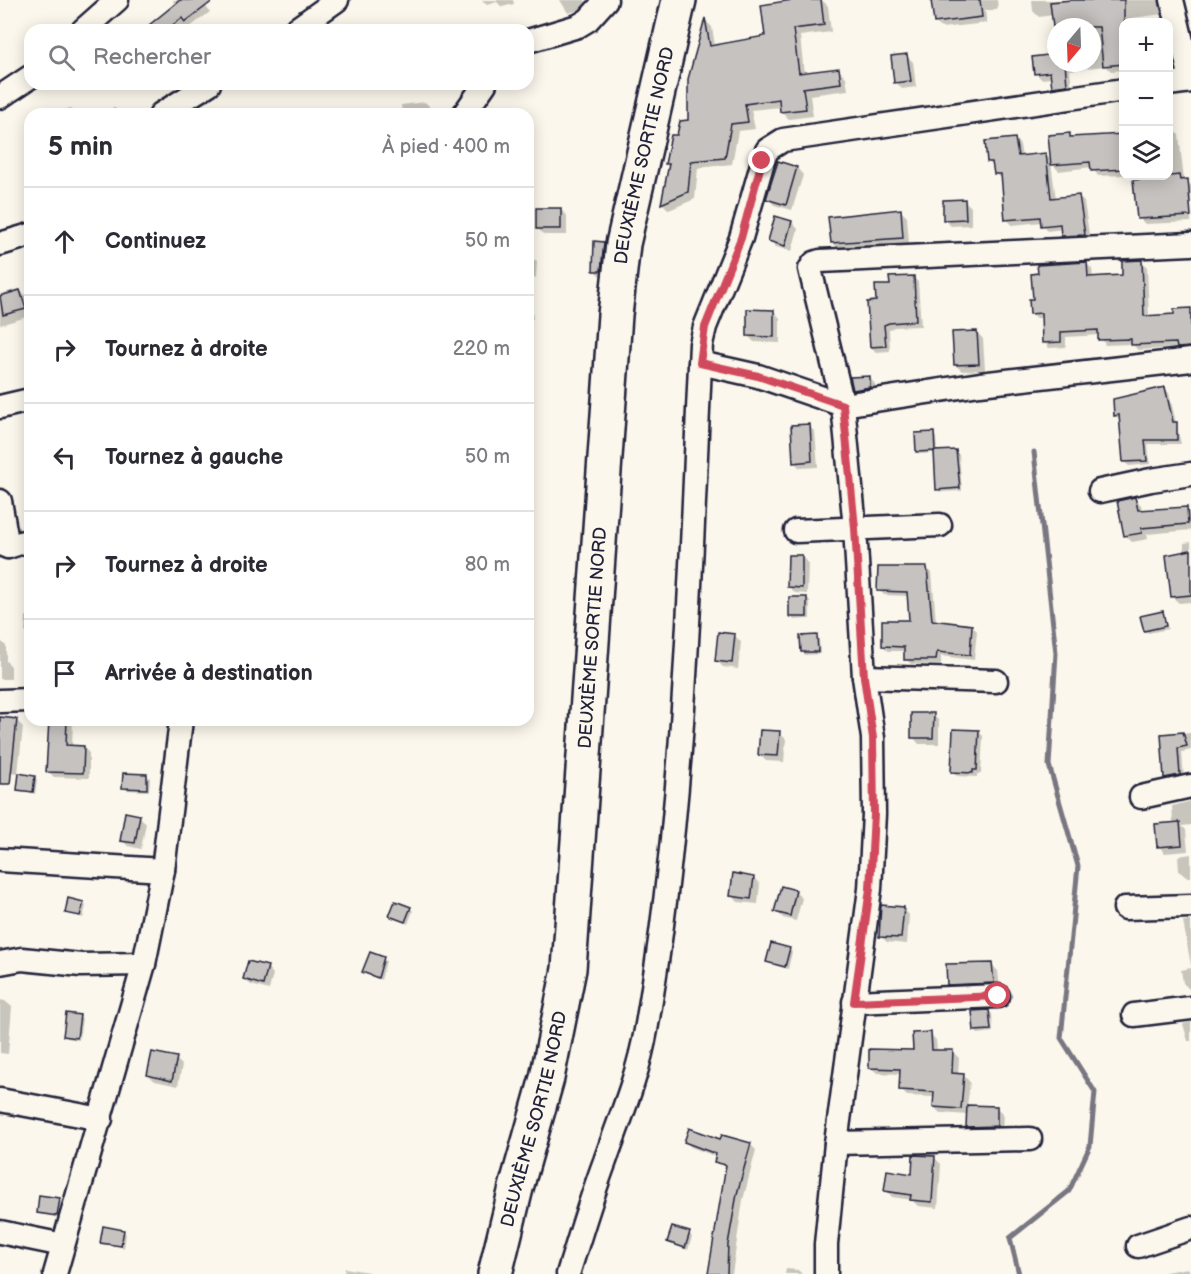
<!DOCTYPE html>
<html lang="fr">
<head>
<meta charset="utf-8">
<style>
  body { margin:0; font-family:"Balsamiq Sans",sans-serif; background:#f2f2f3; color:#2b2b33 }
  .controls { position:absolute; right:18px; top:18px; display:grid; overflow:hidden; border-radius:12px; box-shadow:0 3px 15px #0003 }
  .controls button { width:54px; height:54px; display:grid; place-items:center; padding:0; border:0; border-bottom:2px solid #e1e1e2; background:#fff; color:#2b2b33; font:30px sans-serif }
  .compass { position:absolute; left:1047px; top:18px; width:54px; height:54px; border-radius:50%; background:#fff; box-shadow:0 3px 15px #0003; rotate:199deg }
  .stop { position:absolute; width:18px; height:18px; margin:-14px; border:4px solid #d1495b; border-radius:50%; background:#fff }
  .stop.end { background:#d1495b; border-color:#fff; box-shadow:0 2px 6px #0008 }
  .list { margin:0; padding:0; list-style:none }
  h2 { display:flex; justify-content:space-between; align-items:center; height:78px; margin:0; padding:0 24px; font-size:26px }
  h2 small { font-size:20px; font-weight:400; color:#7c7c81 }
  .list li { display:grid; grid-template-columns:39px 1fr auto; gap:18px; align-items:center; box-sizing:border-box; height:108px; padding:0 24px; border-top:2px solid #e1e1e2 }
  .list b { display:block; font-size:22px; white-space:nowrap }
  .list em { font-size:20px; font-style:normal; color:#7c7c81 }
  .icon { flex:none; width:33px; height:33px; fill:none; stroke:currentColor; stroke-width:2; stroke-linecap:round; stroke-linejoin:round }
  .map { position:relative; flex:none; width:1191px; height:1274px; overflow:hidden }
  .search { position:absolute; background:#fff; box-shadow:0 3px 15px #0003; left:24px; top:24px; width:510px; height:66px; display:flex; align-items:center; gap:15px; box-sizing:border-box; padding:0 21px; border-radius:18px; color:#7c7c81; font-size:22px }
  .panel { position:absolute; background:#fff; box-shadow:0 3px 15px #0003; left:24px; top:108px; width:510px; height:618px; border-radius:18px }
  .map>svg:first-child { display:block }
  .shadow { fill:#0003 }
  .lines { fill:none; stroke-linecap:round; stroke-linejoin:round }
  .stream { stroke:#787681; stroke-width:5 }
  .building { fill:#c6c2c0; stroke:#22223b; stroke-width:1.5 }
  .minor-casing { stroke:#22223b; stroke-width:27 }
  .primary-casing { stroke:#22223b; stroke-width:38 }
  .minor { stroke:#fbf7ec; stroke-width:22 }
  .primary { stroke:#fbf7ec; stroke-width:33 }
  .route { stroke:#d1495b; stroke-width:8 }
  .labels { text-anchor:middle; stroke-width:6; stroke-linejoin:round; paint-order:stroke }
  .street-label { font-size:18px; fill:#22223b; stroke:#fbf7ec }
</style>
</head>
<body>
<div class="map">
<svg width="1191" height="1274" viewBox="0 0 1191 1274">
  <rect width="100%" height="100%" fill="#fbf7ec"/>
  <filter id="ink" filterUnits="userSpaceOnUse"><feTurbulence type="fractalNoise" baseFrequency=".0167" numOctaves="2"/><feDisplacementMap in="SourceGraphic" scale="12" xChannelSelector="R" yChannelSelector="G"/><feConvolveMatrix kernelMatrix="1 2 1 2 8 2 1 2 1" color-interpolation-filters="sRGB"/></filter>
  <g filter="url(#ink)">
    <!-- shadow -->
    <g class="shadow">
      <path d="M201,0L210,12L186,30H150L175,6L173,0Z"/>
      <path d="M482,0H513L514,4L502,7L497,2L487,5Z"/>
      <path d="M560,0H585L587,8L568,13Z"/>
      <path d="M808,0H822L828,6L831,32L800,36L804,74L839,70L846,77L848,90L810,95L813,116L789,119L782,112L781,107L751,110L755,129L738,131L732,164L698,168L695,199L669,210L662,203L670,166L667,164L678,136L689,121L690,79L706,21L712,27L715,46L767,38Z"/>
      <path d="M932,0H997L998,9L985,11L987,23L941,28L935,22Z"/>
      <path d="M1032,0H1159L1163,14L1132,18V22H1124V70L1111,71L1105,66L1070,70L1072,90L1059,92L1053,86L1052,78L1041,79L1036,73L1052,56L1050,43L1056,42V63H1092V27H1056V40L1053,15L1039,17L1033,11Z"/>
      <path d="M1168,41L1173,45L1178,75L1168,78Z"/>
      <path d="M907,56L913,62L916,87L902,89L896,82Z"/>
      <path d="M425,102L432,109V114H402L401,105Z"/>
      <path d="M114,107L120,114H102Z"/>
      <path d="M70,108L76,114H56Z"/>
      <path d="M236,109L241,114H225Z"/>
      <path d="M1173,129L1179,135L1184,181L1191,185V222L1145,224L1139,218L1134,176H1168V130Z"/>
      <path d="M1069,135L1073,138L1124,136V175L1098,176L1092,167L1059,171L1051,163L1056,199L1079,197L1084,202L1090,240L1068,241L1062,236V229L1047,231L1042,222L1012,225L1007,219L1003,179L995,174L994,167L989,162L1015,139L1020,145L1022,157L1046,154L1052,161Z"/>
      <path d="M797,168L803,175L792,210L774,205L768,198Z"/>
      <path d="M965,201L971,207V225L951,226L944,219Z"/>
      <path d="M561,210L567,216V235H544L537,228Z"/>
      <path d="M901,211L907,217L909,244L839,249L832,242Z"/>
      <path d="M776,218L792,222L798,229L792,251L776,247L770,240Z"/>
      <path d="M604,243L610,250L607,277H601L594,270Z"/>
      <path d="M528,256L537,261L536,278H529L533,319H528Z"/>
      <path d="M1141,261L1147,267L1149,317L1176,315L1191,310V353H1184L1178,348L1138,350L1132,344L1105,345L1100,335L1066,337V347L1049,348L1044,342L1043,318H1037L1031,313L1035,300L1087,264L1092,269L1093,278L1124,276Z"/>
      <path d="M913,277L918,282L921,326L894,327L889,330L890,351L876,352L871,347L878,303L891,286Z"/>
      <path d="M19,289L25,295L30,316L0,325V294Z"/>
      <path d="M774,311L780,318V343L754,342L748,336Z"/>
      <path d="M977,332L983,339L985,370L962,371L955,365Z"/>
      <path d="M869,377L875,384L876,393L861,396L855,389Z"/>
      <path d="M1165,389L1169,393L1181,444H1148L1150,464L1129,466L1124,462L1120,419L1115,415Z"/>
      <path d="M809,426L815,432L818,467L800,468L794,462Z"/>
      <path d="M933,434L936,437L937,453L956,452L959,455L962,491L940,492L938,489L935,453L920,454L918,451Z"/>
      <path d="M1135,499L1141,505L1143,512L1186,509L1191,514V530L1147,534L1148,539L1132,542L1126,536Z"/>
      <path d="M1191,542V602L1179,603L1172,597L1184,553V543Z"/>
      <path d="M801,556L808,563L807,594L795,593L789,587Z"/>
      <path d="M927,568L932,573L936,622L972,626L977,631L974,660L941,656V665L911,664L906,659V651H888L883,646L911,621L909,596L884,595L879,590Z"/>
      <path d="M807,598L810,601V619L794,620L791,617Z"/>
      <path d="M1162,613L1168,629L1148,633L1145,630Z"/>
      <path d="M26,616H30V634L25,631Z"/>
      <path d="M734,635L741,642L738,669L723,667L717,661Z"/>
      <path d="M816,636L819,639L820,654L805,655L802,652Z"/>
      <path d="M0,640L6,646V661L11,666V679H0Z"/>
      <path d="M933,715L939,721V744H919L913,737Z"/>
      <path d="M0,718L16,720L23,727L18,773L0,771Z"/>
      <path d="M50,720H73L72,747H83L89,753V778L54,777L48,771Z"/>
      <path d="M978,731L983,736L981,774H977V777L957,776L952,771Z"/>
      <path d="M779,733L786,739L784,762L766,761L759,754Z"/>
      <path d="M1191,733V750L1182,752L1184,779L1170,782L1165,777L1162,735Z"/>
      <path d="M147,776L150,778L149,791L126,790L124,787Z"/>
      <path d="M35,777L37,780L35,794L18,789Z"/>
      <path d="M1191,801V825L1182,826L1186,830L1188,851L1165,853L1159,846L1176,824L1173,821L1172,806Z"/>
      <path d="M139,816L146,823L141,849L128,846L122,840Z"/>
      <path d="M1191,854V877H1186L1179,871L1178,856Z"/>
      <path d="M754,878L760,884L758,904L738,902L732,895Z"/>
      <path d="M795,892L802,898L796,921L783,918L776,911Z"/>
      <path d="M83,903L86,906L83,918L66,912Z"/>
      <path d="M410,908L413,911L408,924L391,916Z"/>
      <path d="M903,908L909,915L907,944L887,942L880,936Z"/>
      <path d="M1183,921H1191V966Z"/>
      <path d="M789,949L792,952L788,969L768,962Z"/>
      <path d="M371,954L386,961L381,980L364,972Z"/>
      <path d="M991,964L998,971L1000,989L955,990L948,984Z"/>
      <path d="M267,967L273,974L269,990L251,985L244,979Z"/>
      <path d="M1191,968V988L1189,989L1183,983L1181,970Z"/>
      <path d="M0,1000L5,1001L12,1007L8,1054L0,1053Z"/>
      <path d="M989,1011L992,1014L993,1032L978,1034L975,1031Z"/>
      <path d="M79,1016L82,1019L79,1040L67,1038L64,1035Z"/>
      <path d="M1191,1022V1041H1188L1183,1024Z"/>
      <path d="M930,1034L936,1040L937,1051L953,1052L959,1058L958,1075L964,1076L970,1082L967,1107H996L1003,1114L1002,1132L974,1133L968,1126V1115L940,1113L934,1107L935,1097L907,1096L901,1090V1074L877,1073L870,1067L914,1052Z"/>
      <path d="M176,1059L182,1065L178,1086L155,1081L148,1075Z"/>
      <path d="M685,1141L750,1144L756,1150L743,1200L732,1274H710L727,1168L716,1161L717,1157L691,1147Z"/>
      <path d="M934,1157L941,1164L938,1208L918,1206L912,1200L892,1197L886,1190L913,1176Z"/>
      <path d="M59,1200L62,1203L59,1218L38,1213Z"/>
      <path d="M123,1231L126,1234L124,1248L102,1242Z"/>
      <path d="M689,1234L692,1237L688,1250L668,1242Z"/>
      <path d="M345,1268L368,1272L370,1274H344Z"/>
      <path d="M1188,1268L1191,1274H1165V1272Z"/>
      <path d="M786,1269L798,1270L802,1274H785Z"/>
    </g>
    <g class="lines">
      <!-- stream -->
      <path class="stream" d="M1019,1274L1010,1238L1069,1191L1090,1146L1095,1092L1061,1038L1078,866L1049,765L1056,653L1034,452"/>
    </g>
    <!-- building -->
    <g class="building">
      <path d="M180,0H214L185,22L182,18L166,30H143Z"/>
      <path d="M792,0H821L824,25L793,29L799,73L839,68L841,83L803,88L806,109L780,112L779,99L745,104L748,122L731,124L725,158L691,161L688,192L661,204L669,164H665L671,135H677L680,121L688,120V79L705,18L710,46L765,36L761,5Z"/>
      <path d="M931,0H980L982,17L934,23Z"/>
      <path d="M1072,0H1124V64L1103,66L1099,27H1053L1050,2Z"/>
      <path d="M907,54L911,81L894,83L891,56Z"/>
      <path d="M1056,54V63H1065L1067,85L1052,87L1050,72L1034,74L1032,57Z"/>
      <path d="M1070,133V137L1124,134V169L1091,171L1090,162L1051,165L1048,135Z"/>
      <path d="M1015,138L1018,156L1046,153L1051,198L1079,195L1085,235L1061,236L1060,224L1041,226L1040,217L1005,220L1001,174H994L992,162H987L985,141Z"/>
      <path d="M778,161L797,167L786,205L766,199Z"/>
      <path d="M1179,175L1180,180L1188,179L1191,216L1137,219L1133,180Z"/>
      <path d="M965,199L966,219L943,220V200Z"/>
      <rect x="536" y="208" width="25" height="21"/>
      <path d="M901,209L903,238L831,243L828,217Z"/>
      <path d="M775,216L792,221L785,246L768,241Z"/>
      <path d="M594,241L604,242L601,271H593Z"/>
      <path d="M1142,260L1144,316L1174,314V309L1191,308V347L1177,348L1176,343L1131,345V339L1098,340V330L1061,332V342L1042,343L1041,313L1030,314L1029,299H1033L1031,274L1038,273L1037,265L1087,262L1088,277L1122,275V261Z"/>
      <path d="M914,276L916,321L889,323L884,325L886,346L870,347L867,302L876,301L875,285H890L889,277Z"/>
      <path d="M20,290L26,309L3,315L0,296Z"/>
      <path d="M747,309L774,310V337L747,336Z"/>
      <path d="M977,331L979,364L954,365L952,332Z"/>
      <path d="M870,376V387L853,390L850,377Z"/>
      <path d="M1165,387L1173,422H1177V440H1145L1147,461L1123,462L1119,415L1114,416L1113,399Z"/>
      <path d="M810,424L812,461L793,463L791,425Z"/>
      <path d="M934,432L935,451L916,452L915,433Z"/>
      <path d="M956,450L960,488L936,490L934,451Z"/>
      <path d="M1135,497L1138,510L1187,507L1188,524L1141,528L1142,533L1124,536L1117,501Z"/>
      <path d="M1191,550V595L1171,597L1166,555Z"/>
      <path d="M788,555H802V588L787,587Z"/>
      <path d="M878,567H927L932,620L972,625L970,655L937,652L936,660H904V647L882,646V620H909L907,592L877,591Z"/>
      <rect x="789" y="597" width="18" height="20"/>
      <path d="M1163,611L1166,626L1144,631L1140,616Z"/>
      <path d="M718,632L735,634L732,663L715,661Z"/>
      <path d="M817,635L818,652H801L800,636Z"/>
      <path d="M911,713H934L933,738H911Z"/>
      <path d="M0,717L17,719L10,784H0Z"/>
      <path d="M49,720H67L66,745L84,746L83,773L46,772Z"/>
      <path d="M953,729L979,730L977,770H973V773L951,772Z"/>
      <path d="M760,730L780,731L778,756L758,755Z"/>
      <path d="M1183,732L1187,746L1178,748L1180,775L1164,778L1161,734Z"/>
      <path d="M19,773L35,776L33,792L17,790Z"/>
      <path d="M123,773L147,774V789L122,788Z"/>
      <path d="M125,812L140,815L135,843L120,841Z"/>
      <path d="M1180,822L1182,845L1157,847L1155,824Z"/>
      <path d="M733,873L754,877L751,899L730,896Z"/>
      <path d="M781,886L796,890L790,916L774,912Z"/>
      <path d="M68,898L84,902L80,916L65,913Z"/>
      <path d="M395,901L411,907L405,922L389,916Z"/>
      <path d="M881,905L904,907L901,938L879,937Z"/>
      <path d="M771,943L790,948L785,967L766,962Z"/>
      <path d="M370,952L384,957L378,978L362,972Z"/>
      <path d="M248,961L268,966L263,985L243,979Z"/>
      <path d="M992,963L994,983L947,985L946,964Z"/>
      <path d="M989,1010L991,1030L974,1031L972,1011Z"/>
      <path d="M66,1013L80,1015L77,1038L63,1036Z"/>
      <path d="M931,1032L932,1050H953L952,1073L964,1074L961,1109L933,1107L934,1092L899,1090L900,1069L869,1068V1049L913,1050L912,1033Z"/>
      <path d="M152,1052L177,1057L172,1081L147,1075Z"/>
      <path d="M967,1105L997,1106V1126L966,1127Z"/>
      <path d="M689,1128L720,1139L722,1135L751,1143L737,1194L728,1244L727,1274H708L726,1165L714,1162L716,1154L684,1142Z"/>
      <path d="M913,1155L935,1156L932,1202L910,1200L911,1195L884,1191L887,1170L912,1174Z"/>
      <path d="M39,1195L60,1198L57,1216L37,1213Z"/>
      <path d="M103,1226L124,1230L121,1246L100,1243Z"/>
      <path d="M672,1227L690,1232L685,1248L667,1242Z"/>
    </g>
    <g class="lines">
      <defs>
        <g id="minor">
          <path d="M1172,0L1191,79"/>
          <path d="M83,30L117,0"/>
          <path d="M295,30L337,0"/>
          <path d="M528,41L578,26L588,20L606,0"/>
          <path d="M1168,84L1191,81"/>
          <path d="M0,97L30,77"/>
          <path d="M161,114L209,84"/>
          <path d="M464,114L485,84"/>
          <path d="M0,244L30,235"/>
          <path d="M700,363L758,376L843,405L980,384L1191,360"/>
          <path d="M0,407L30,400"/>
          <path d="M1100,491L1151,480L1191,474"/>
          <path d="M0,501L8,547"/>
          <path d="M796,531L940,525"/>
          <path d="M0,544L8,547L30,540"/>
          <path d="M864,677L996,681"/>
          <path d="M0,701L30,700"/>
          <path d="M1141,797L1191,786"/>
          <path d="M0,860L163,870"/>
          <path d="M1125,908L1191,906"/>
          <path d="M0,963L22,959L81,965L144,964"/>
          <path d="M854,1002L998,996"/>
          <path d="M1134,1015L1191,1008"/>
          <path d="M0,1100L101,1119"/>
          <path d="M836,1143L1030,1139"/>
          <path d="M0,1232L63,1245"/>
          <path d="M1138,1246L1191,1228"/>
          <path d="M55,1274L144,964L163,870L181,720"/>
          <path d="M568,1274C580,1236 591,1198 605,1161C620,1118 638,1076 646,1030C686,804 690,573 701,344L705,327L741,238L763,161L767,150L783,140L1124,90"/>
          <path d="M826,1274V1244L836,1143L870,889L874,814L873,738L864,677L855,528L843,405L810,269L814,263L820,261L1191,244"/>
        </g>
        <g id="primary">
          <path id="s1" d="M495,1274L516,1188L547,1078L569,969L615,315L623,244L679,0"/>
        </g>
      </defs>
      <!-- minor casing -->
      <use href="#minor" class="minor-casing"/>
      <!-- primary casing -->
      <use href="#primary" class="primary-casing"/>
      <!-- minor -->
      <use href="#minor" class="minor"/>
      <!-- primary -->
      <use href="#primary" class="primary"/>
    </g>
  </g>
  <g class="lines" filter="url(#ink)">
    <!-- route -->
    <path class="route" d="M762,161L741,238L705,327L700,363L758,376L843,405L855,528L864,677L873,738L874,814L870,889L854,1002L998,996"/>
  </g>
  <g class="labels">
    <!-- street labels -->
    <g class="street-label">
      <text dy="6" stroke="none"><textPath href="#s1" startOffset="1132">DEUXIÈME SORTIE NORD</textPath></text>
      <text dy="6" stroke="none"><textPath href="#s1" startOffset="646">DEUXIÈME SORTIE NORD</textPath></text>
      <text dy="6" stroke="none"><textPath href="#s1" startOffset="160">DEUXIÈME SORTIE NORD</textPath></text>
    </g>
  </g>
</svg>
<div class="controls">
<button>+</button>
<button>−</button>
<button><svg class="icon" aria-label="layers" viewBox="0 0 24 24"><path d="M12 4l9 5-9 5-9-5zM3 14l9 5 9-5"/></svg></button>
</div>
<svg class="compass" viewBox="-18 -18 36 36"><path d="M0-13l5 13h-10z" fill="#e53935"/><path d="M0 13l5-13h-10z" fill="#7c7c81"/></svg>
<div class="stop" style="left:998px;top:996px"></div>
<div class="stop end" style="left:762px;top:161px"></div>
<div class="search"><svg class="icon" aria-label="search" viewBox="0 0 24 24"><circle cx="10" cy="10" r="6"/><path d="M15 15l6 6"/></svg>Rechercher</div>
<section class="panel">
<h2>5 min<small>À pied · 400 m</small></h2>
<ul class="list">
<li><svg class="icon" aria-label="ahead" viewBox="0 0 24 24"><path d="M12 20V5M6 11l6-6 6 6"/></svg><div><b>Continuez</b></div><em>50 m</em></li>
<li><svg class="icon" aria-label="right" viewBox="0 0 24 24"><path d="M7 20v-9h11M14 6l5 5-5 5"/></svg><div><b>Tournez à droite</b></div><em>220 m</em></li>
<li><svg class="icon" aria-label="left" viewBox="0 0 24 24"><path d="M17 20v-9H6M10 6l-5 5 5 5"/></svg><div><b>Tournez à gauche</b></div><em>50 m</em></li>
<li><svg class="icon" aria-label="right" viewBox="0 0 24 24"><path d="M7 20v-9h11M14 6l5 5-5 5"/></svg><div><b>Tournez à droite</b></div><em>80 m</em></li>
<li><svg class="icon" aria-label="arrive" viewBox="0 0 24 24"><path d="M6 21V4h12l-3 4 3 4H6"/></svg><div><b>Arrivée à destination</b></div></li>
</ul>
</section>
</div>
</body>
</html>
